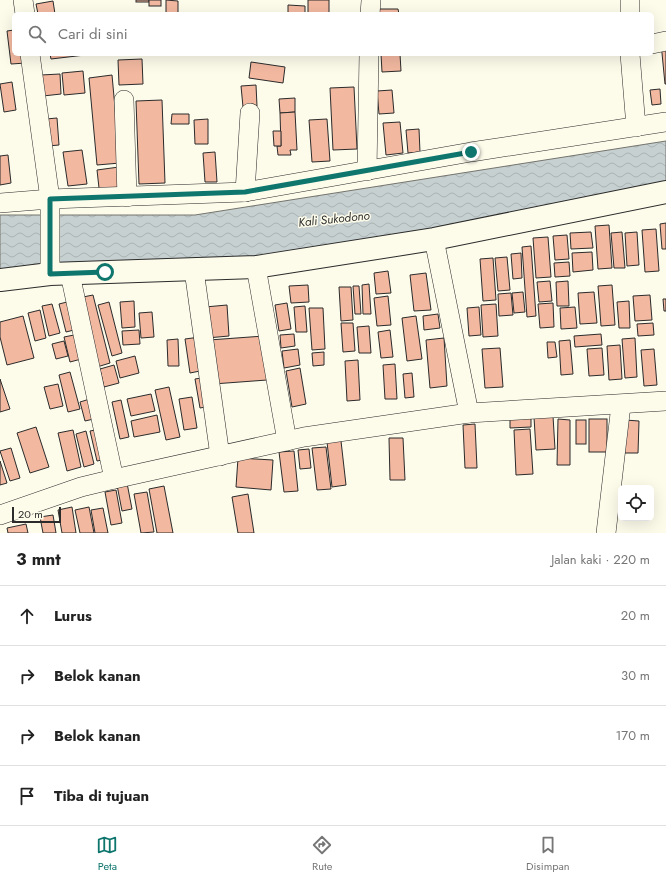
<!DOCTYPE html>
<html lang="id">
<head>
<meta charset="utf-8">
<style>
  body { margin:0; font-family:Jost,sans-serif; background:#f2f2f2; color:#222 }
  .controls { position:absolute; right:12px; bottom:12px; display:grid; overflow:hidden; border-radius:6px; box-shadow:0 4px 16px #0002 }
  .controls button { width:36px; height:36px; display:grid; place-items:center; padding:0; border:0; border-bottom:1px solid #e0e0e0; background:#fff; color:#222; font:20px sans-serif }
  .scale { position:absolute; left:12px; bottom:10px; width:49px; box-sizing:border-box; padding-left:4px; border:2px solid #2b2b2b; border-top:0; font-size:11px; line-height:14px; white-space:nowrap; color:#2b2b2b; -webkit-text-stroke:3px #fdfbea; paint-order:stroke }
  .stop { position:absolute; width:12px; height:12px; margin:-9px; border:3px solid #0f766e; border-radius:50%; background:#fff }
  .stop.end { background:#0f766e; border-color:#fff; box-shadow:0 1px 4px #0008 }
  .list { margin:0; padding:0; list-style:none }
  h2 { display:flex; justify-content:space-between; align-items:center; height:52px; margin:0; padding:0 16px; font-size:17px }
  h2 small { font-size:13px; font-weight:400; color:#767676 }
  .list li { display:grid; grid-template-columns:26px 1fr auto; gap:12px; align-items:center; box-sizing:border-box; height:60px; padding:0 16px; border-top:1px solid #e0e0e0 }
  .list b { display:block; font-size:15px; white-space:nowrap }
  .list em { font-size:13px; font-style:normal; color:#767676 }
  .icon { flex:none; width:22px; height:22px; fill:none; stroke:currentColor; stroke-width:2; stroke-linecap:round; stroke-linejoin:round }
  .map { position:relative; flex:none; width:666px; height:533px; overflow:hidden }
  .search { position:absolute; background:#fff; box-shadow:0 4px 16px #0002; left:12px; right:12px; top:12px; height:44px; display:flex; align-items:center; gap:10px; box-sizing:border-box; padding:0 14px; border-radius:6px; color:#767676; font-size:15px }
  .sheet { height:292px; background:#fff }
  nav { display:flex; justify-content:space-around; align-items:center; box-sizing:border-box; height:56px; border-top:1px solid #e0e0e0; background:#fff; font-size:11px; color:#767676 }
  nav a { display:grid; justify-items:center; gap:2px }
  nav .on { color:#0f766e }
  .map>svg:first-child { display:block }
  .water { fill:url(#water-waves); stroke:#74746e }
  .building { fill:#f2b8a0; stroke:#2b2b2b }
  .lines { fill:none; stroke-linecap:round; stroke-linejoin:round }
  .minor-casing { stroke:#2b2b2b; stroke-width:20 }
  .major-casing { stroke:#2b2b2b; stroke-width:24 }
  .minor { stroke:#fdfbea; stroke-width:19 }
  .major { stroke:#fdfbea; stroke-width:22 }
  .route { stroke:#0f766e; stroke-width:5 }
  .labels { text-anchor:middle; stroke-width:3; stroke-linejoin:round; paint-order:stroke }
  .water-label { font-size:12px; font-style:italic; fill:#2b2b2b; stroke:#fdfbea }
</style>
</head>
<body>
<div class="map">
<svg width="666" height="533" viewBox="0 0 666 533">
  <defs>
    <pattern id="water-waves" width="16" height="10" patternUnits="userSpaceOnUse"><rect width="16" height="10" fill="#c7d0d0"/><path d="M0 5q4-4 8 0t8 0" fill="none" stroke="#abb3b3"/></pattern>
  </defs>
  <rect width="100%" height="100%" fill="#fdfbea"/>
  <!-- water -->
  <path class="water" d="M666,141V186L283,259L0,274V215H195Z"/>
  <!-- building -->
  <g class="building">
    <rect x="136" y="0" width="13" height="2"/>
    <rect x="149" y="0" width="12" height="6"/>
    <path d="M166,0L178,1V14L166,13Z"/>
    <path d="M308,0H329V13L308,14Z"/>
    <path d="M53,1L55,14H38L36,4Z"/>
    <path d="M288,5L305,6V14H288Z"/>
    <path d="M379,9H398L399,14H379Z"/>
    <path d="M14,30V54H25L26,63L11,64L7,31Z"/>
    <path d="M661,43H666V84H665Z"/>
    <path d="M50,54H85V55L51,59Z"/>
    <path d="M381,54H400L401,71L382,72Z"/>
    <path d="M142,59L143,84L119,85L118,60Z"/>
    <path d="M251,62L285,67L283,83L249,78Z"/>
    <path d="M83,71L85,93L64,95L62,73Z"/>
    <path d="M60,74L61,94L43,96L41,75Z"/>
    <path d="M112,75L120,163L97,165L89,78Z"/>
    <path d="M12,82L16,110L4,112L0,84Z"/>
    <path d="M256,85L257,106L243,107L241,86Z"/>
    <path d="M354,87L357,149L333,150L330,88Z"/>
    <path d="M660,89L661,104L652,105L650,90Z"/>
    <path d="M392,90L394,113L379,114L377,91Z"/>
    <path d="M295,98V112L280,113L279,99Z"/>
    <path d="M162,100L165,183L139,184L136,101Z"/>
    <path d="M295,112L297,150H290L291,155H278L277,146H281L280,113Z"/>
    <path d="M172,114H189V124H171Z"/>
    <path d="M57,118L59,145L48,146L46,119Z"/>
    <path d="M208,119V144H195L194,120Z"/>
    <path d="M327,119L330,161L312,162L309,120Z"/>
    <path d="M400,122L403,153L386,155L383,123Z"/>
    <path d="M419,129L420,152L408,153L406,130Z"/>
    <path d="M273,131H281V146H274Z"/>
    <path d="M82,150L87,184L68,186L63,152Z"/>
    <path d="M215,152L217,182H205L203,153Z"/>
    <path d="M8,155L11,183L0,185V156Z"/>
    <path d="M119,167L122,195L100,197L97,170Z"/>
    <path d="M666,223V249H662L660,224Z"/>
    <path d="M609,225L612,268L598,269L595,226Z"/>
    <path d="M656,229L659,271L645,272L642,230Z"/>
    <path d="M591,232L593,248L571,249L570,233Z"/>
    <path d="M622,232L625,268H614L611,233Z"/>
    <path d="M637,232L639,265L627,266L625,233Z"/>
    <path d="M567,235L569,259L555,260L553,236Z"/>
    <path d="M548,237L551,277L536,278L533,238Z"/>
    <path d="M531,246L536,316L527,317L522,247Z"/>
    <path d="M592,252L593,270L573,272L572,253Z"/>
    <path d="M521,253L522,278L513,279L511,254Z"/>
    <path d="M507,257L510,290L498,291L495,258Z"/>
    <path d="M493,258L496,300L483,301L480,259Z"/>
    <path d="M569,262L570,276L555,277L554,263Z"/>
    <path d="M388,271L391,293L376,294L374,273Z"/>
    <path d="M426,273L431,310L414,311L410,275Z"/>
    <path d="M550,281L552,301L539,302L537,282Z"/>
    <path d="M568,281L569,306H557L556,282Z"/>
    <path d="M369,284L371,314H363L362,285Z"/>
    <path d="M308,285L309,302L291,303L289,286Z"/>
    <path d="M612,285L615,325L601,326L598,286Z"/>
    <path d="M353,286H359L361,314H355Z"/>
    <path d="M339,287H351L353,320L341,321Z"/>
    <path d="M523,292L525,312L514,313L512,293Z"/>
    <path d="M594,292L597,323L580,324L578,293Z"/>
    <path d="M511,293L513,315L499,316L498,294Z"/>
    <path d="M93,295L110,363L97,367L78,298Z"/>
    <path d="M650,295L652,320L635,321L633,296Z"/>
    <path d="M388,296L391,325L377,326L374,298Z"/>
    <path d="M663,299H666V311H664Z"/>
    <path d="M71,301L78,329L66,332L59,304Z"/>
    <path d="M134,301L135,327L122,328L120,302Z"/>
    <path d="M629,301L630,328H619L617,302Z"/>
    <path d="M109,302L122,353L112,356L98,305Z"/>
    <path d="M287,303L291,329L279,331L275,305Z"/>
    <path d="M553,303L554,327L540,328L538,304Z"/>
    <path d="M52,304L60,333L49,336L42,306Z"/>
    <path d="M496,304L498,336L483,337L481,305Z"/>
    <path d="M227,305L229,336L207,338L205,307Z"/>
    <path d="M305,306L307,332H296L294,307Z"/>
    <path d="M479,307L481,335L469,336L467,308Z"/>
    <path d="M575,307L577,328L561,329L560,308Z"/>
    <path d="M309,308H323L325,349L312,350Z"/>
    <path d="M40,310L46,338L35,341L28,313Z"/>
    <path d="M152,312L154,337L141,338L139,313Z"/>
    <path d="M438,314L440,328L424,330L423,316Z"/>
    <path d="M23,316L34,358L7,365L0,337V322Z"/>
    <path d="M416,316L422,359L407,361L402,318Z"/>
    <path d="M341,323H353L355,351L343,352Z"/>
    <path d="M653,323L654,335L638,336L637,324Z"/>
    <path d="M369,326L371,353H359L357,327Z"/>
    <path d="M139,330L140,344L123,345L122,331Z"/>
    <path d="M390,330L393,357L381,358L378,332Z"/>
    <path d="M79,334L85,358L70,362L64,337Z"/>
    <path d="M294,334L295,346L281,348L280,335Z"/>
    <path d="M601,334L602,345L575,347L574,336Z"/>
    <path d="M264,336L267,380L213,384L209,340Z"/>
    <path d="M200,337L205,370L190,373L185,339Z"/>
    <path d="M444,338L447,386L430,388L426,340Z"/>
    <path d="M635,338L637,377L625,378L622,339Z"/>
    <path d="M178,339L179,366H168L167,340Z"/>
    <path d="M570,340L573,374L561,375L559,341Z"/>
    <path d="M64,341L68,356L56,359L52,344Z"/>
    <path d="M547,342H555L557,357L548,358Z"/>
    <path d="M620,345L622,379L609,380L607,346Z"/>
    <path d="M500,348L503,387L485,388L482,349Z"/>
    <path d="M602,348L604,375L589,376L587,349Z"/>
    <path d="M298,349L300,365L284,368L282,351Z"/>
    <path d="M654,349L657,385L644,386L641,350Z"/>
    <path d="M324,352V365L313,366L312,353Z"/>
    <path d="M135,356L139,373L120,378L116,361Z"/>
    <path d="M358,360L360,400L347,401L345,361Z"/>
    <path d="M395,364L397,399H385L383,365Z"/>
    <path d="M114,365L119,383L104,387L100,369Z"/>
    <path d="M300,368L306,404L292,407L286,371Z"/>
    <path d="M70,372L80,409L68,412L59,375Z"/>
    <path d="M412,373L414,397L405,398L403,374Z"/>
    <path d="M207,377L211,406L200,408L195,379Z"/>
    <path d="M0,379L10,409L0,412Z"/>
    <path d="M58,384L63,406L50,409L44,387Z"/>
    <path d="M169,387L180,437L166,440L155,390Z"/>
    <path d="M151,394L155,411L131,416L127,399Z"/>
    <path d="M192,397L197,428L184,430L179,399Z"/>
    <path d="M93,398L98,418L85,421L80,402Z"/>
    <path d="M121,400L129,437L120,439L112,402Z"/>
    <path d="M531,414V427L510,428V415Z"/>
    <path d="M157,415L160,432L134,437L131,421Z"/>
    <path d="M553,416L555,449L536,450L534,417Z"/>
    <path d="M558,419L570,420V465H557Z"/>
    <rect x="589" y="419" width="18" height="33"/>
    <rect x="576" y="420" width="10" height="24"/>
    <path d="M625,420L639,421L638,453H624Z"/>
    <path d="M475,424L477,468H465L463,425Z"/>
    <path d="M36,427L49,467L30,473L17,433Z"/>
    <path d="M100,429L107,459L97,461L90,431Z"/>
    <path d="M530,429L533,474L516,475L514,430Z"/>
    <path d="M73,430L81,467L67,471L58,433Z"/>
    <path d="M86,431L94,464L84,467L76,434Z"/>
    <path d="M389,438H403L405,480H390Z"/>
    <path d="M341,441L346,485L332,487L327,442Z"/>
    <path d="M326,447L331,489L317,490L312,448Z"/>
    <path d="M11,448L20,478L10,481L0,451Z"/>
    <path d="M309,449L311,468L300,469L298,450Z"/>
    <path d="M294,451L298,491L284,492L279,452Z"/>
    <path d="M238,458L273,460L271,490L236,487Z"/>
    <path d="M0,461L7,483L0,485Z"/>
    <path d="M127,483L132,509L122,511L117,485Z"/>
    <path d="M164,486L173,533H157L149,489Z"/>
    <path d="M116,490L122,523L111,525L105,492Z"/>
    <path d="M147,492L154,532L141,533L134,494Z"/>
    <path d="M248,494L254,533H238L232,497Z"/>
    <path d="M72,507L76,533H62L58,510Z"/>
    <path d="M89,507L94,533H80L75,510Z"/>
    <path d="M103,508L108,533H95L91,510Z"/>
    <path d="M53,515L56,533H43L40,517Z"/>
    <path d="M26,524L28,533H8L7,528Z"/>
  </g>
  <g class="lines">
    <defs>
      <g id="minor">
        <path d="M23,0L25,14"/>
        <path d="M630,0V14"/>
        <path d="M370,14L371,1"/>
        <path d="M652,44L666,41"/>
        <path d="M30,54L50,199V274"/>
        <path d="M630,54L636,127"/>
        <path d="M124,100L127,197"/>
        <path d="M367,171L369,54"/>
        <path d="M245,192L250,113"/>
        <path d="M0,203L50,199L245,192L471,152L666,122"/>
        <path d="M434,239L469,413"/>
        <path d="M256,267L287,441"/>
        <path d="M194,270L220,456"/>
        <path d="M70,274L114,479"/>
        <path d="M0,515L81,487L114,479L304,437L469,413L666,401"/>
        <path d="M606,533L621,405"/>
      </g>
      <path id="major" d="M0,280L50,274L256,267L434,239L666,192"/>
    </defs>
    <!-- minor casing -->
    <use href="#minor" class="minor-casing"/>
    <!-- major casing -->
    <use href="#major" class="major-casing"/>
    <!-- minor -->
    <use href="#minor" class="minor"/>
    <!-- major -->
    <use href="#major" class="major"/>
  </g>
  <g class="lines">
    <!-- route -->
    <path class="route" d="M105,272L50,274V199L245,192L471,152"/>
  </g>
  <g class="labels">
    <!-- water labels -->
    <g class="water-label">
      <text transform="translate(334 219) rotate(-6)" y="4">Kali Sukodono</text>
    </g>
  </g>
</svg>
<div class="controls">
<button><svg class="icon" aria-label="locate" viewBox="0 0 24 24"><circle cx="12" cy="12" r="6"/><path d="M12 2v4M12 18v4M2 12h4M18 12h4"/></svg></button>
</div>
<div class="scale">20 m</div>
<div class="stop" style="left:105px;top:272px"></div>
<div class="stop end" style="left:471px;top:152px"></div>
<div class="search"><svg class="icon" aria-label="search" viewBox="0 0 24 24"><circle cx="10" cy="10" r="6"/><path d="M15 15l6 6"/></svg>Cari di sini</div>
</div>
<section class="sheet">
<h2>3 mnt<small>Jalan kaki · 220 m</small></h2>
<ul class="list">
<li><svg class="icon" aria-label="ahead" viewBox="0 0 24 24"><path d="M12 20V5M6 11l6-6 6 6"/></svg><div><b>Lurus</b></div><em>20 m</em></li>
<li><svg class="icon" aria-label="right" viewBox="0 0 24 24"><path d="M7 20v-9h11M14 6l5 5-5 5"/></svg><div><b>Belok kanan</b></div><em>30 m</em></li>
<li><svg class="icon" aria-label="right" viewBox="0 0 24 24"><path d="M7 20v-9h11M14 6l5 5-5 5"/></svg><div><b>Belok kanan</b></div><em>170 m</em></li>
<li><svg class="icon" aria-label="arrive" viewBox="0 0 24 24"><path d="M6 21V4h12l-3 4 3 4H6"/></svg><div><b>Tiba di tujuan</b></div></li>
</ul>
</section>
<nav>
<a class="on"><svg class="icon" aria-label="map" viewBox="0 0 24 24"><path d="M3 6l6-2 6 2 6-2v14l-6 2-6-2-6 2zM9 4v14M15 6v14"/></svg>Peta</a>
<a><svg class="icon" aria-label="directions" viewBox="0 0 24 24"><path d="M12 3l9 9-9 9-9-9zM9 14v-3h6M13 9l2 2-2 2"/></svg>Rute</a>
<a><svg class="icon" aria-label="saved" viewBox="0 0 24 24"><path d="M7 4h10v16l-5-4-5 4z"/></svg>Disimpan</a>
</nav>
</body>
</html>
